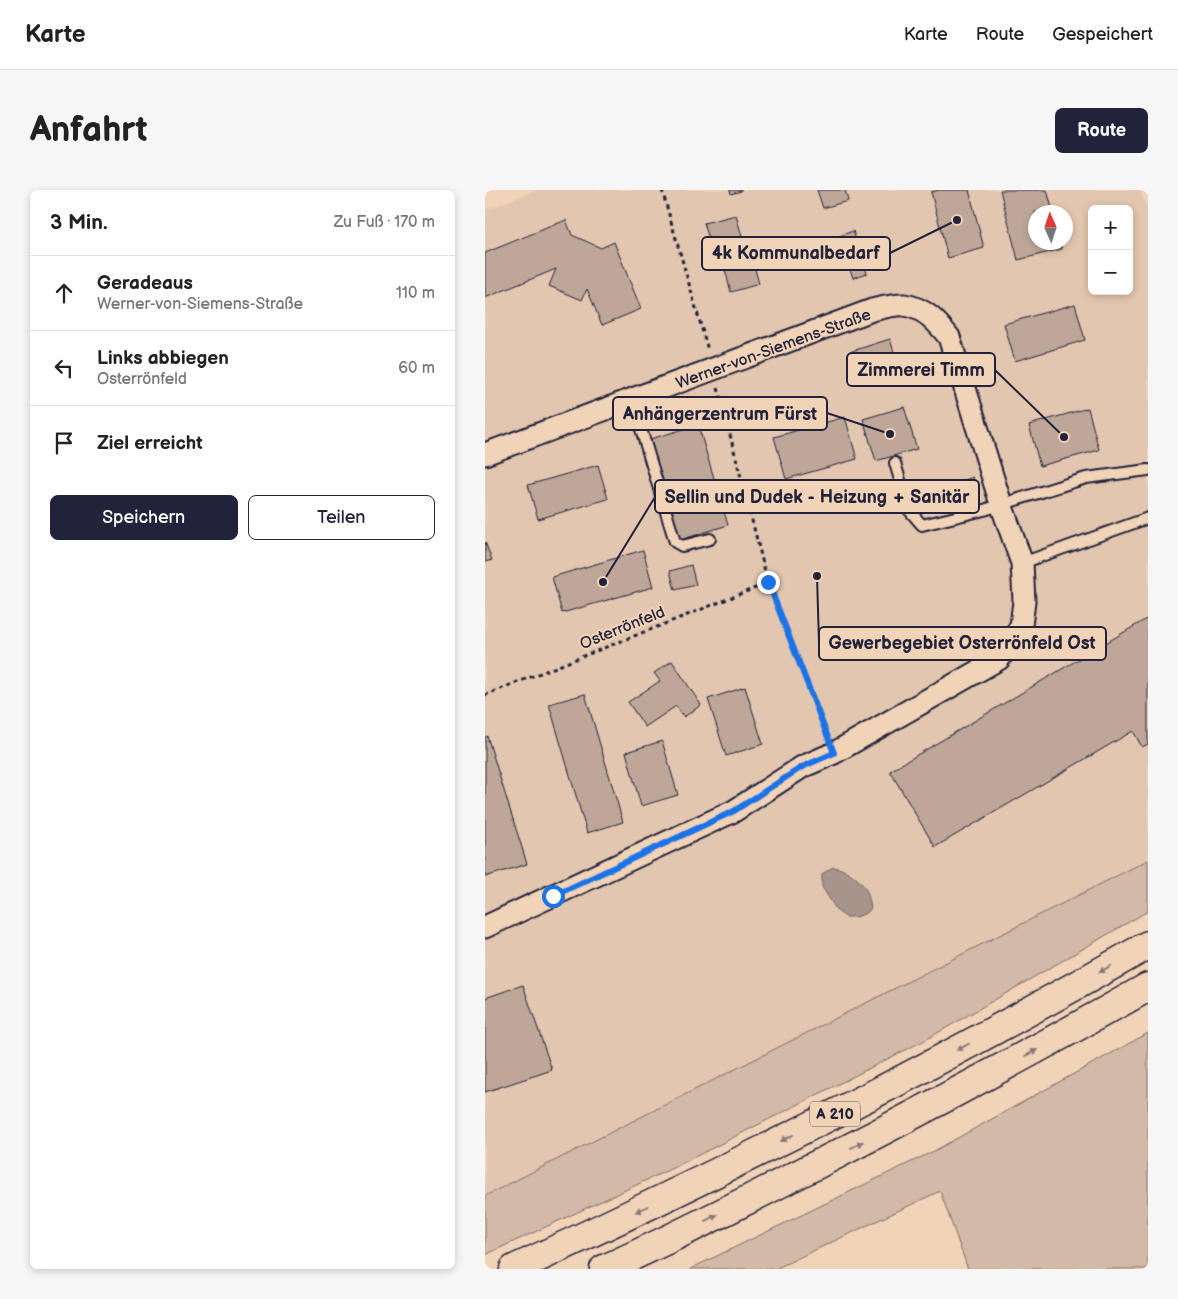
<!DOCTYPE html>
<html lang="de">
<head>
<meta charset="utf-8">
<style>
  body { margin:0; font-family:"Balsamiq Sans",sans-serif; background:#f6f6f6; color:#222 }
  .controls { position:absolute; right:15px; top:15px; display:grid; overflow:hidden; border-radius:8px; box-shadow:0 2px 8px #0003 }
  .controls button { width:45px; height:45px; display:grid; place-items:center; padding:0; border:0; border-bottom:1px solid #e0e0e0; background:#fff; color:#222; font:25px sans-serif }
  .compass { position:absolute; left:543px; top:15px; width:45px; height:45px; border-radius:50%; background:#fff; box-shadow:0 2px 8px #0003; rotate:357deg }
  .stop { position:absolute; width:15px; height:15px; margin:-11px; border:4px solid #1a73e8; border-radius:50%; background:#fff }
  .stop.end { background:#1a73e8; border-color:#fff; box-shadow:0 1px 5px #0008 }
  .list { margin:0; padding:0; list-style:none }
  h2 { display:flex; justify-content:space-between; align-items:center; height:65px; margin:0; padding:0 20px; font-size:21px }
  h2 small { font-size:16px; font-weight:400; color:#767676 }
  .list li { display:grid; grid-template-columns:32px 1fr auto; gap:15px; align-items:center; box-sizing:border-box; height:75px; padding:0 20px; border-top:1px solid #e0e0e0 }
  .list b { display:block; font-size:19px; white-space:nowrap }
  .list p { margin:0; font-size:16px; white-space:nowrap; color:#767676 }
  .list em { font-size:16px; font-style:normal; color:#767676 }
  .actions { display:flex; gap:10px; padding:15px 20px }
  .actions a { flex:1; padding:11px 0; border:1px solid #22223b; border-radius:8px; text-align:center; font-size:18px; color:#22223b }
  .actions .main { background:#22223b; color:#fff }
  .icon { flex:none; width:28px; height:28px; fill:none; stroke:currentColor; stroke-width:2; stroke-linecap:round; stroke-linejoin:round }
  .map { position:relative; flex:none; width:663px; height:1079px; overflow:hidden; border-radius:8px }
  header { display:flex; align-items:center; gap:30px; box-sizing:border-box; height:70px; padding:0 25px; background:#fff; border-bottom:1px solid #e0e0e0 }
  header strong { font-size:24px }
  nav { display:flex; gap:28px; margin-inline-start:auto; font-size:18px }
  .intro { display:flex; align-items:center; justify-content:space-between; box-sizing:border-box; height:120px; padding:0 30px }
  h1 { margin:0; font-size:35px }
  .button { padding:12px 22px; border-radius:8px; background:#22223b; color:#fff; font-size:18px; font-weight:700 }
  main { display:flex; gap:30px; padding:0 30px }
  aside { flex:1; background:#fff; border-radius:8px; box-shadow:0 2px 8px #0003 }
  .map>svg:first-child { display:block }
  .built { fill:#e2c6af; fill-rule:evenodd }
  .green { fill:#d3baa6; stroke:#7a6e70 }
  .water { fill:#a7948b; stroke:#72666b }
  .building { fill:#bea799; stroke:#22223b }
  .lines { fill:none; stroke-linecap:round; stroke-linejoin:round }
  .service-casing { stroke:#22223b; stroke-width:14 }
  .minor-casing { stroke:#22223b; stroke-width:25 }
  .motorway-casing { stroke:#22223b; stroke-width:31 }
  .path { stroke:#22223b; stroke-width:3; stroke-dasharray:4 4; stroke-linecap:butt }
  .service { stroke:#f1d3b8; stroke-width:10 }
  .minor { stroke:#f1d3b8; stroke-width:21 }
  .motorway { stroke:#f1d3b8; stroke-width:28 }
  .oneway { fill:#8a7a7a }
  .route { stroke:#1a73e8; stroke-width:6 }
  .labels { text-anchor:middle; stroke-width:4; stroke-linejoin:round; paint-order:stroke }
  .shield { fill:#f1d3b8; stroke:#605760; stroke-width:1 }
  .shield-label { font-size:15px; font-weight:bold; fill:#22223b }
  .street-label { font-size:16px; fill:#22223b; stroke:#f1d3b8 }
  .leader { fill:none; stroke:#22223b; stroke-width:2 }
  .callout-dot { fill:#22223b; stroke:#f1d3b8; stroke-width:2 }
  .callout { fill:#f1d3b8; stroke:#22223b; stroke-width:2 }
  .callout-label { font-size:18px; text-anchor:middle; font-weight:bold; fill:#22223b }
</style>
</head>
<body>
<header>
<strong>Karte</strong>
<nav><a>Karte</a><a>Route</a><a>Gespeichert</a></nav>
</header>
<div class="intro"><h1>Anfahrt</h1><a class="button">Route</a></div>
<main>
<aside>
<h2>3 Min.<small>Zu Fuß · 170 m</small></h2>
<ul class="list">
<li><svg class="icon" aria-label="ahead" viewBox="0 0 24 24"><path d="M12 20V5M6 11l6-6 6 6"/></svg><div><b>Geradeaus</b><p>Werner-von-Siemens-Straße</p></div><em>110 m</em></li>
<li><svg class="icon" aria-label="left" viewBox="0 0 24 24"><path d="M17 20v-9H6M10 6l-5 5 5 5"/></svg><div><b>Links abbiegen</b><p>Osterrönfeld</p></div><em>60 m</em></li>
<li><svg class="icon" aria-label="arrive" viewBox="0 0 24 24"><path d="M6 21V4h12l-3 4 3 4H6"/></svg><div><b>Ziel erreicht</b></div></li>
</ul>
<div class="actions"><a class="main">Speichern</a><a>Teilen</a></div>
</aside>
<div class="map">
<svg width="663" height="1079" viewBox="0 0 663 1079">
  <rect width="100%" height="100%" fill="#f1d3b8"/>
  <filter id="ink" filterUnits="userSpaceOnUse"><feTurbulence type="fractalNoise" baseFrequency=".02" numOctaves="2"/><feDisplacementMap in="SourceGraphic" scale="10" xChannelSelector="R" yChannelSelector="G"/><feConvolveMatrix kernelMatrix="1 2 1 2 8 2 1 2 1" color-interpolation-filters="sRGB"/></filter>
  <g filter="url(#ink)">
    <!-- built -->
    <path class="built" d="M51,0H655L663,24V670L0,1006V20ZM607,19H644V101H607ZM550,22H580V52H550Z"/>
    <!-- green -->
    <g class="green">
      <path d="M663,670V721L442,849L190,977L0,1065V1006Z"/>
      <path d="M663,843V1079H483L455,1001L290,1079H205L449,961Z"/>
    </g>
    <!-- water -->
    <path class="water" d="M348,677C362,679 376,689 382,702C384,706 385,713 386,718L383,722L372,727H361L352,721L337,697V684Z"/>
    <!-- building -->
    <g class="building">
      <path d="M245,0H256V1L246,4Z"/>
      <path d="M332,0H360L363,11L338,18Z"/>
      <path d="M454,0H484L499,58L463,68L446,2Z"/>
      <path d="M515,0H562L568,22H550V52H575L577,59L533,70Z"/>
      <path d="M251,25L259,54L263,53L274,94L246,102L235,61L228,63L219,33Z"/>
      <path d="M81,30L87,45L116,58L129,52L156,119L117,135L102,99L97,110L64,96L71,79L0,108V63Z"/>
      <path d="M368,41L382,83L368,88L354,46Z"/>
      <path d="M590,114L600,150L530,171L519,134Z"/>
      <path d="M405,149L410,165L370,179L364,162Z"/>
      <path d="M419,217L432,259L391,271L378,229Z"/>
      <path d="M603,218L614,260L555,276L544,235Z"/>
      <path d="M360,227L372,269L301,289L289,247Z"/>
      <path d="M213,235L243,335L195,350L165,249Z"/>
      <path d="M113,275L123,309L53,329L43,295Z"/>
      <path d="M488,287L494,305L466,315L460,297Z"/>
      <path d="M0,352L7,370L0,372Z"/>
      <path d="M158,360L168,397L77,423L67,387Z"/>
      <path d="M206,375L211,395L190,400L185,381Z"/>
      <path d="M663,428V554L657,557L648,541L450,657L405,581Z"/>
      <path d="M187,471L216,515L199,527L191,516L160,537L143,512L175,491L169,483Z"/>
      <path d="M260,497L278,554L241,566L223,509Z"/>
      <path d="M100,504L138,632L102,643L64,514Z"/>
      <path d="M2,546L42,674L0,687V547Z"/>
      <path d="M177,551L193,605L156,616L141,562Z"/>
      <path d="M38,795L67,880L0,902V808Z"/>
    </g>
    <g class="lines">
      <defs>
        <g id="service">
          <path d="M147,209L190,352L197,356L225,349"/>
          <path d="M410,273L424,320L437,335L499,320L601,288L663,280"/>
          <path d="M537,373L663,328"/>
        </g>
        <path id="minor" d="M0,264L387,120C397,118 410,114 419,115C440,118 452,132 464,147L516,314L537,373L539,411L536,436L514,469L349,563L317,577L249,621L0,737"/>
        <g id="motorway">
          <path d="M29,1079C141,1027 253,973 363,917C465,866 564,811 663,755"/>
          <path d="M119,1079C176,1054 231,1026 286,998C413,934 539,867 663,797"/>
        </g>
      </defs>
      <!-- service casing -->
      <use href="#service" class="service-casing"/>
      <!-- minor casing -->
      <use href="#minor" class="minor-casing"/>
      <!-- motorway casing -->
      <use href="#motorway" class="motorway-casing"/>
      <!-- path -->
      <g class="path">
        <path d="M177,0L223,160"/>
        <path d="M233,198L283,393L342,544"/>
        <path d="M0,505L283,393"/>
      </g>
      <!-- service -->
      <use href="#service" class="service"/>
      <!-- minor -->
      <use href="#minor" class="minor"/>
      <!-- motorway -->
      <use href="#motorway" class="motorway"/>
    </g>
    <!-- one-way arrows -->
    <defs><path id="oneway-solid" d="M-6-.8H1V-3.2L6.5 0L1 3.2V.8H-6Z" transform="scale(1.25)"/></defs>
    <g class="oneway">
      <use href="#oneway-solid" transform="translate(620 779) rotate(151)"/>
      <use href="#oneway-solid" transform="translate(478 857) rotate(152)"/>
      <use href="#oneway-solid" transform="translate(546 863) rotate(-29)"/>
      <use href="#oneway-solid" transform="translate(302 948) rotate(153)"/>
      <use href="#oneway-solid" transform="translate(372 955) rotate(-27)"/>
      <use href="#oneway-solid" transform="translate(157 1019) rotate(155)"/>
      <use href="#oneway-solid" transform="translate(226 1028) rotate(-27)"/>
    </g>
  </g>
  <g class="lines" filter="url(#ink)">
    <!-- route -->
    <path class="route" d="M68,706L249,621L317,577L349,563L283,392"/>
  </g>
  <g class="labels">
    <!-- shield labels -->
    <rect class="shield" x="325" y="911.5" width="50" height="25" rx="4"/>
    <g class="shield-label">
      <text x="350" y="929">A 210</text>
    </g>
    <!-- street labels -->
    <g class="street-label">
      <text transform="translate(288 158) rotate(-20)" y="6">Werner-von-Siemens-Straße</text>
      <text transform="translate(137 437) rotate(-22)" y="6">Osterrönfeld</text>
    </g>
  </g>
  <!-- callouts -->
  <path class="leader" d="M472 30L405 63M579 247L510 180M405 244L342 223M118 392L170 307M332 386L334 453"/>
  <g class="callout-dot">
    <circle cx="472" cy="30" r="5"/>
    <circle cx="579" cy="247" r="5"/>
    <circle cx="405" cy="244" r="5"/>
    <circle cx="118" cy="392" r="5"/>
    <circle cx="332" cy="386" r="5"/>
  </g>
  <g class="callout">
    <rect x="217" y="47" width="188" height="33" rx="5"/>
    <rect x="362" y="163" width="148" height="33" rx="5"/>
    <rect x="128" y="207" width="214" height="33" rx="5"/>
    <rect x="170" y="290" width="324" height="33" rx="5"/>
    <rect x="334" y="437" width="287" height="33" rx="5"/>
  </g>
  <g class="callout-label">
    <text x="311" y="69">4k Kommunalbedarf</text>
    <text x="436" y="186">Zimmerei Timm</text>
    <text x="235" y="230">Anhängerzentrum Fürst</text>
    <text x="332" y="313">Sellin und Dudek - Heizung + Sanitär</text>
    <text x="477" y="459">Gewerbegebiet Osterrönfeld Ost</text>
  </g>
</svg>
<div class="controls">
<button>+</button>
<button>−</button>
</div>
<svg class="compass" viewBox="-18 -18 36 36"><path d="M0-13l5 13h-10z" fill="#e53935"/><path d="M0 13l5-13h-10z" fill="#767676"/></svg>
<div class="stop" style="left:68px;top:706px"></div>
<div class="stop end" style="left:283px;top:392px"></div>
</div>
</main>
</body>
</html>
